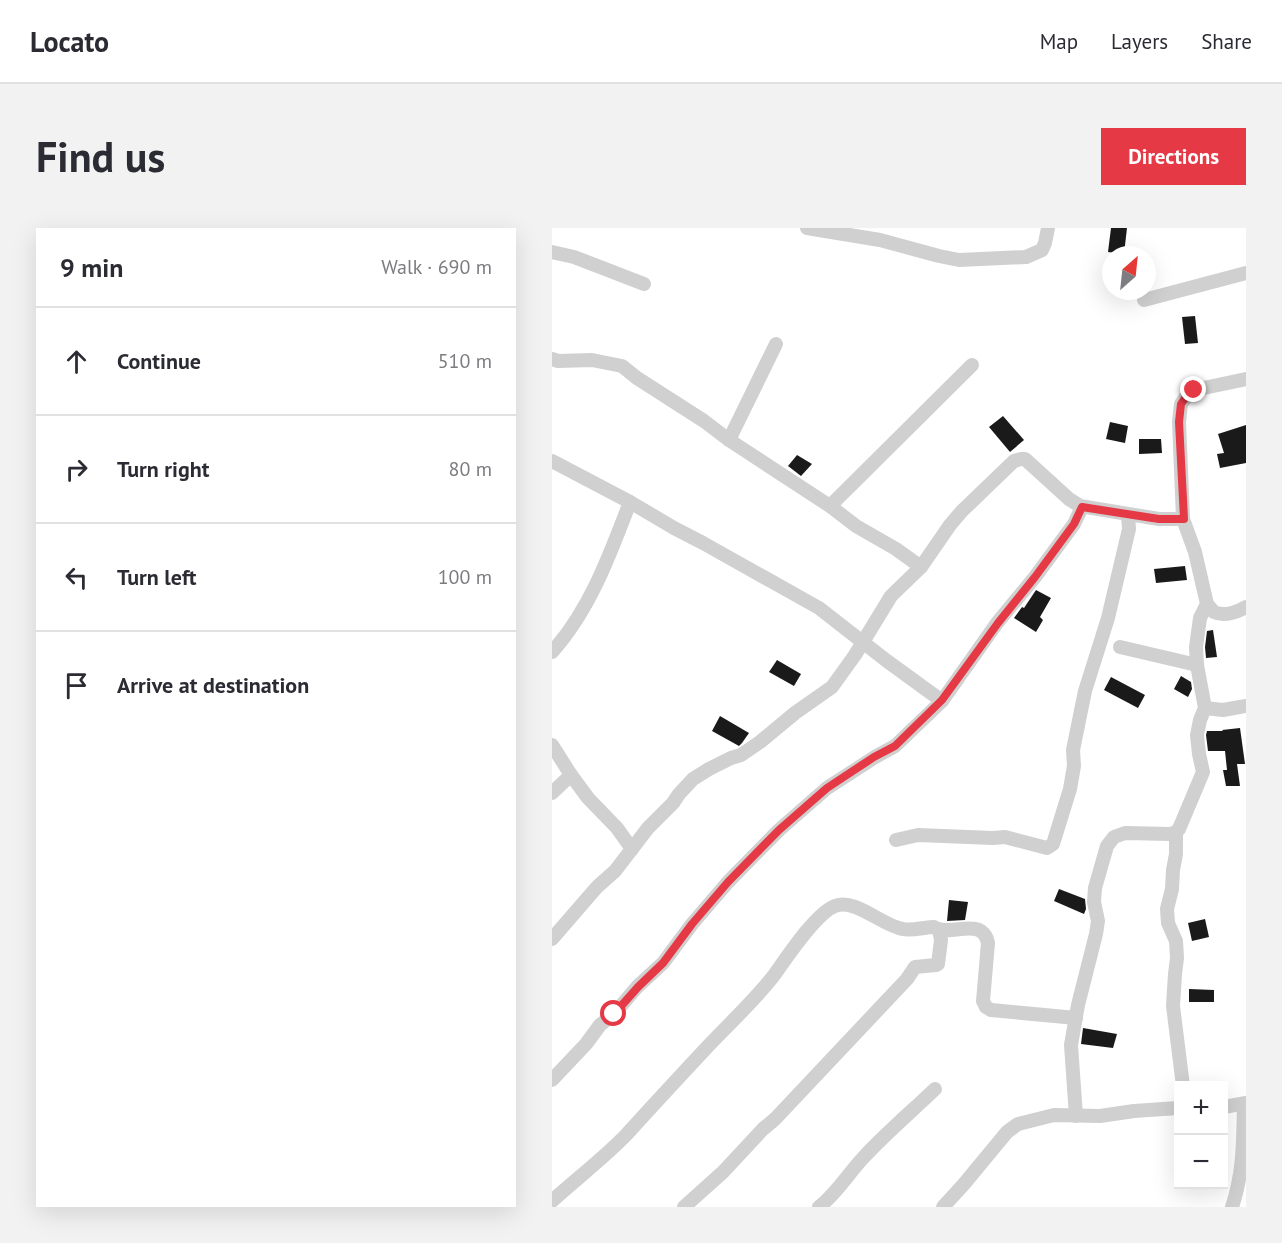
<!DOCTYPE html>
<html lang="en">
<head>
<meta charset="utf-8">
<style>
  body { margin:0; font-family:"PT Sans",sans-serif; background:#f2f2f3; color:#2b2b33 }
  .controls { position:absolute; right:18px; bottom:18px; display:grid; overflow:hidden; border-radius:0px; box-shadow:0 6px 24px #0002 }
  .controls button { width:54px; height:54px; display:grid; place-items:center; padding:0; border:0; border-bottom:2px solid #e1e1e2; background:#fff; color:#2b2b33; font:30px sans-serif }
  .compass { position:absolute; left:550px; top:18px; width:54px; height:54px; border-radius:50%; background:#fff; box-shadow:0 6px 24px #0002; rotate:27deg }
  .stop { position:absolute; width:18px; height:18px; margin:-14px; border:4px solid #e63946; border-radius:50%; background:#fff }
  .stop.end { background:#e63946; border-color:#fff; box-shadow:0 2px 6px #0008 }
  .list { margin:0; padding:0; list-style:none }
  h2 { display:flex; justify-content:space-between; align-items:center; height:78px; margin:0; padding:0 24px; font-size:26px }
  h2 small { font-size:20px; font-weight:400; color:#7c7c81 }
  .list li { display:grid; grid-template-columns:39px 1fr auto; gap:18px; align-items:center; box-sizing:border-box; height:108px; padding:0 24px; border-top:2px solid #e1e1e2 }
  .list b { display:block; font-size:22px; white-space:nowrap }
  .list em { font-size:20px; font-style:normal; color:#7c7c81 }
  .icon { flex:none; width:33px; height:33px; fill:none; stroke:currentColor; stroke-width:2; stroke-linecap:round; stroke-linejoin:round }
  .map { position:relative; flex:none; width:694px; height:979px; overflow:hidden; border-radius:0px }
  header { display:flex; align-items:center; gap:36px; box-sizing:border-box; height:84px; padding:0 30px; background:#fff; border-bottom:2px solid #e1e1e2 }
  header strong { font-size:28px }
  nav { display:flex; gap:33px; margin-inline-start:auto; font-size:21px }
  .intro { display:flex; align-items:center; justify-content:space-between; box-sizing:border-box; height:144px; padding:0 36px }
  h1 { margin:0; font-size:42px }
  .button { padding:15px 27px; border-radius:0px; background:#e63946; color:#fff; font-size:21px; font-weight:700 }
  main { display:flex; gap:36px; padding:0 36px }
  aside { flex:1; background:#fff; border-radius:0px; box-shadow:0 6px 24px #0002 }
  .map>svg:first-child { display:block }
  .building { fill:#1a1a1a }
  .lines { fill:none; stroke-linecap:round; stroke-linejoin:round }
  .minor { stroke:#d0d0d0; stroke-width:14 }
  .route { stroke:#e63946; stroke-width:8 }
</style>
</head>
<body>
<header>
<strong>Locato</strong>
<nav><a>Map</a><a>Layers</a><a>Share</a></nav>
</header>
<div class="intro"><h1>Find us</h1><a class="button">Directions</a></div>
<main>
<aside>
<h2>9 min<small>Walk · 690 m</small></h2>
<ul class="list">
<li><svg class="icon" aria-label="ahead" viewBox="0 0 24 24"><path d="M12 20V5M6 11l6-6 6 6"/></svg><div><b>Continue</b></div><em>510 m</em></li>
<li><svg class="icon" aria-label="right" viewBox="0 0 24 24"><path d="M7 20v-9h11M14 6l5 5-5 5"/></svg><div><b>Turn right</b></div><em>80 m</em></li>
<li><svg class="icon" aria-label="left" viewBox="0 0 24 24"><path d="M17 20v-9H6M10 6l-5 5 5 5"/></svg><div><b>Turn left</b></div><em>100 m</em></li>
<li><svg class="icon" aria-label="arrive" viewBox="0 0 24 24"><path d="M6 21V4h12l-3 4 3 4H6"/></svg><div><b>Arrive at destination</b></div></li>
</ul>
</aside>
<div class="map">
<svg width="694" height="979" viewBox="0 0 694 979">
  <rect width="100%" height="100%" fill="#fff"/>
  <!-- building -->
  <g class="building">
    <path d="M559,0H575L572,26L556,24Z"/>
    <path d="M643,88L646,115L633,116L630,89Z"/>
    <path d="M451,188L472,212L458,224L437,199Z"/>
    <path d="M558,194L576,198L573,215L554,211Z"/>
    <path d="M694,197V235L668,240L665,226L672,225L666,206Z"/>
    <path d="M587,211H609L610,225L587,226Z"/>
    <path d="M245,227L260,236L249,248L236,238Z"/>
    <path d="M633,338L635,352L604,355L602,341Z"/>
    <path d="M484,362L499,370L488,389L491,392L484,404L462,390L470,379L472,380Z"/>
    <path d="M661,402L665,429L654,430L653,419L655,403Z"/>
    <path d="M225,432L249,446L242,458L217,444Z"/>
    <path d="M629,448L639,454L640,461L636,469L622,461Z"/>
    <path d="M559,449L593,467L586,480L552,462Z"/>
    <path d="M168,488L197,505L190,515L187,518L160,503Z"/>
    <path d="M688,500L693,536H685L688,558H674L671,542H675L673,523H656L654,507L655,503H671L670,502Z"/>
    <path d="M507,661L533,671L534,681L532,686L502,673Z"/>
    <path d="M397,672L416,674L413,692L395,693Z"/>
    <path d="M653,691L657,709L640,713L636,695Z"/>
    <path d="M637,761L662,762V774H637Z"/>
    <path d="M531,800L565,806L561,820L529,816Z"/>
  </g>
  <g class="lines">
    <!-- minor -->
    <g class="minor">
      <path d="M255,0L328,12L387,28L407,32L474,29L490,22L493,15L496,0"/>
      <path d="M0,24L22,29L92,56"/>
      <path d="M592,72L694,45"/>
      <path d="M0,131L6,133L40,132L70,138L85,150L152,193L177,212L278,278L304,298L344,321L369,339"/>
      <path d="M177,212L224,116"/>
      <path d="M0,233L78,274L122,300L151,315L267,380L335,433L390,473"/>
      <path d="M278,278L420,137"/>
      <path d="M655,376C655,376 661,383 662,384C672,389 686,384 694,379"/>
      <path d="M568,419L645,437"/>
      <path d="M0,424C38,382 58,326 78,274"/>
      <path d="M653,480L671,482L694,478"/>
      <path d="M0,517L19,547"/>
      <path d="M0,565L19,547L36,570L65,600L80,621"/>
      <path d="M624,604V626L621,642L620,661L615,681L616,695L624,713L625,730L623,746L621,778L631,858"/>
      <path d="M344,612L366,607L441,610L453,609L495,620L501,616L518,561L522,538L521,522L533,463L556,390L577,301L576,287"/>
      <path d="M0,711L45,659L63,643L96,600L121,575L127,566L141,551L157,541L179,530L189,527L208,514L243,485L280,459L303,427L339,368L369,339L398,297L410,283L462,233L469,231H473L517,271L528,278L607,291H631"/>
      <path d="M0,852L34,816L48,797L62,786L85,759L111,735L140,696L176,654L227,602L275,560L323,529L343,518L390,473L445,395L483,349L522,296L530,279"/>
      <path d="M672,879L694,875"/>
      <path d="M524,888L519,817L526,777L544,706L546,693L542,674L543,660L555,618L562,609L573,605L619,606L624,604L627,601L651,544L647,526L645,507L648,492L653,480L645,437L644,419L648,390L655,376L643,324L631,291L627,194L629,176L636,166L642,162L694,151"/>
      <path d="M0,973C24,951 52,930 75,906C102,876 130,846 158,816C180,793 204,771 223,746C235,729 264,685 283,678C304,670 330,698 351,701C360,703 373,699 382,699C398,710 430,687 436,715L431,773L434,779L439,782L524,790"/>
      <path d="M132,979L171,944L211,901L223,891L355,751L363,739L384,737L386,736L389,712L387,702"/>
      <path d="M267,979C284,966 296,946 311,930C333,906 359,884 383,861"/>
      <path d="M391,979L412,956L455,904L466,896L502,887L548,888L582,883L626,880"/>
      <path d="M680,979C692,943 691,913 692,876"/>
    </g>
  </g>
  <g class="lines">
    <!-- route -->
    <path class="route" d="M62,786L86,759L111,735L140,696L176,654L227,602L275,560L322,529L343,518L390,472L446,395L483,349L522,296L530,279L607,291H632L627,194L629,176L636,166L642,162"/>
  </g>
</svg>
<div class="controls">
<button>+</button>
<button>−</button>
</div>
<svg class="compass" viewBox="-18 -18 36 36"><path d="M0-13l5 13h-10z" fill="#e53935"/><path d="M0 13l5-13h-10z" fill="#7c7c81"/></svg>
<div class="stop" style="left:62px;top:786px"></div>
<div class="stop end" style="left:642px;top:162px"></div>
</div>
</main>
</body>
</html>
